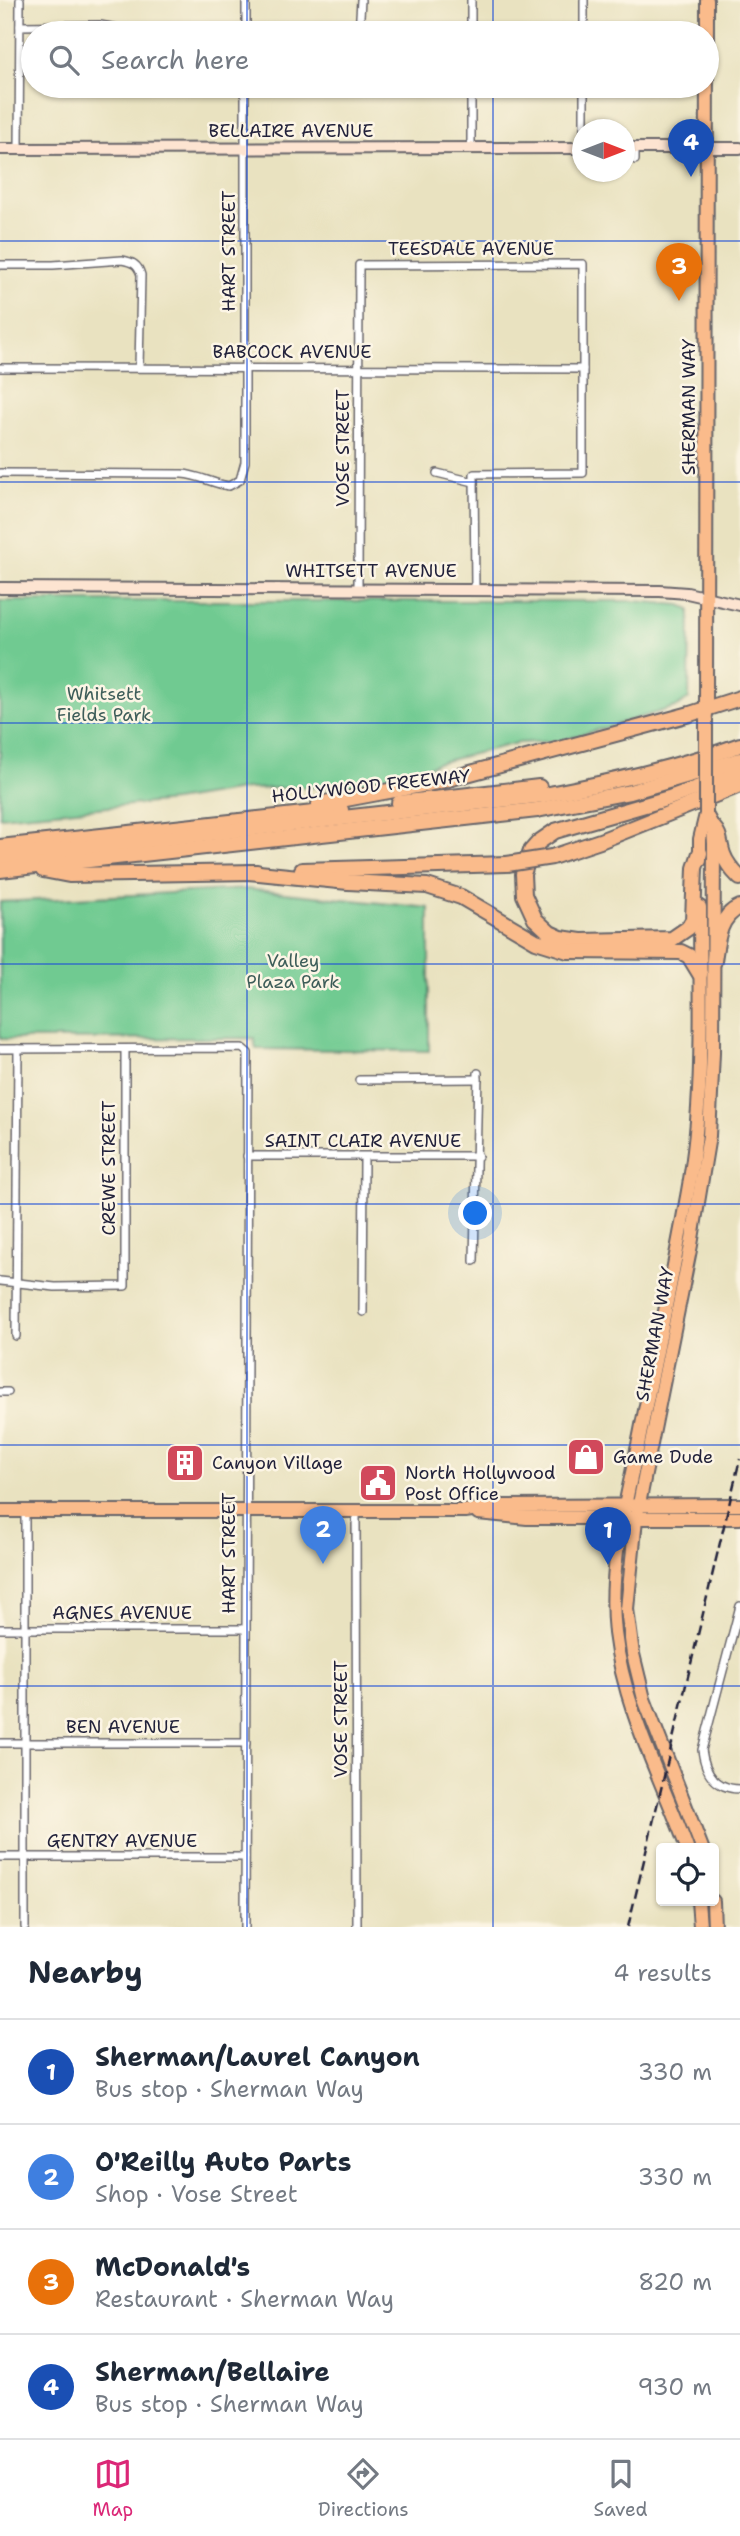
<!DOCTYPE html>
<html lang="en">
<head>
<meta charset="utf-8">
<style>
  body { margin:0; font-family:"Shantell Sans",sans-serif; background:#f2f2f3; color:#1f2937 }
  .controls { position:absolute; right:21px; bottom:21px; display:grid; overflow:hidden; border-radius:7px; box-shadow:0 2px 5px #0004 }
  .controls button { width:63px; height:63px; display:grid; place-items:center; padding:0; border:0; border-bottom:2px solid #e0e1e3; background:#fff; color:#1f2937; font:35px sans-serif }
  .compass { position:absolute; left:572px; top:119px; width:63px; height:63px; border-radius:50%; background:#fff; box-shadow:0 2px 5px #0004; rotate:90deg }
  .you { position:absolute; left:476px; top:1214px; width:24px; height:24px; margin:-18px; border:5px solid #fff; border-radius:50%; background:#1a73e8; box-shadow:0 0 0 10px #1a73e833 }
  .badge { display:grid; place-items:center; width:46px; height:46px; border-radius:50%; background:#db2777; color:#fff; font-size:23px; font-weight:700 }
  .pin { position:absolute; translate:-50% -58px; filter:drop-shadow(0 2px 4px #0008) }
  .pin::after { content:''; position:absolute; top:37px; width:24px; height:21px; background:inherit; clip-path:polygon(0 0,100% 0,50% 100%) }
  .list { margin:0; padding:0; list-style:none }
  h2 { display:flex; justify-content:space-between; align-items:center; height:91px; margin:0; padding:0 28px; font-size:30px }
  h2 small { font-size:23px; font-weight:400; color:#747a83 }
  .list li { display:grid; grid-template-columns:46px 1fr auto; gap:21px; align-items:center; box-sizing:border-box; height:105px; padding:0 28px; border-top:2px solid #e0e1e3 }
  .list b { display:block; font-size:26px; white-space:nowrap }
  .list p { margin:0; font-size:23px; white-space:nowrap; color:#747a83 }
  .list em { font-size:23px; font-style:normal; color:#747a83 }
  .icon { flex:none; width:38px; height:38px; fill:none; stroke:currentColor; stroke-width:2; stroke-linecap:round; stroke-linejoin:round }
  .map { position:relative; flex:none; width:740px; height:1927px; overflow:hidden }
  .search { position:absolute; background:#fff; box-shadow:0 2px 5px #0004; left:21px; right:21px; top:21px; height:77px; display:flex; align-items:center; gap:18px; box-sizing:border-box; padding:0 24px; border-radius:38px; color:#747a83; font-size:26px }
  .sheet { height:511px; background:#fff }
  nav { display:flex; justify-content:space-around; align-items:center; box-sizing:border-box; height:98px; border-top:2px solid #e0e1e3; background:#fff; font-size:19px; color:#747a83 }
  nav a { display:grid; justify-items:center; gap:4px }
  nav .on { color:#db2777 }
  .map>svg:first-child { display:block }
  .green { fill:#6fca91; stroke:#487666; stroke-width:2 }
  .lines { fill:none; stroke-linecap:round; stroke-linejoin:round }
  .street-casing { stroke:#68656a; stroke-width:10 }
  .secondary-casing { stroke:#68656a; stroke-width:14 }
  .primary-casing { stroke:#68656a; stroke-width:16 }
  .highway-casing { stroke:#68656a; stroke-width:18 }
  .street { stroke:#fff; stroke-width:7 }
  .secondary { stroke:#fde4d1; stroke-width:10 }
  .primary { stroke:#fabb8b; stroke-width:12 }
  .highway { stroke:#fabb8b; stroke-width:14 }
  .rail { stroke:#22223b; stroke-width:2.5; stroke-dasharray:10 5; stroke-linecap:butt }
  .primary-bridge-casing { stroke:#68656a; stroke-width:16; stroke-linecap:butt }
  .highway-bridge-casing { stroke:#68656a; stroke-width:18; stroke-linecap:butt }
  .primary-bridge { stroke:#fabb8b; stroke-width:12 }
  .highway-bridge { stroke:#fabb8b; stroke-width:14 }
  .grid { fill:none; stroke:#1d4ed8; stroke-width:2; stroke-opacity:0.55 }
  .labels { text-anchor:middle; stroke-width:5; stroke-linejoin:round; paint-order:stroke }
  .street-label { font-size:18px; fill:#22223b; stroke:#fcf5e5 }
  .park-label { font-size:18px; fill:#3d5d59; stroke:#fcf5e5 }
  .poi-label { font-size:18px; fill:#22223b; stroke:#fcf5e5; text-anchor:start }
</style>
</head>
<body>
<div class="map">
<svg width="740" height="1927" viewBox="0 0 740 1927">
  <rect width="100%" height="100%" fill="#fcf5e5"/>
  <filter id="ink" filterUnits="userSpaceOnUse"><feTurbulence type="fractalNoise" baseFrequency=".0143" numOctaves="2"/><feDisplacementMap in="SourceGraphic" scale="14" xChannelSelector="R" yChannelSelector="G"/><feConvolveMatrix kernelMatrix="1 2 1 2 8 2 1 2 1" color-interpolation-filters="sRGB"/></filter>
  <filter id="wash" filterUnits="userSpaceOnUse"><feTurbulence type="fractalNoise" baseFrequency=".00686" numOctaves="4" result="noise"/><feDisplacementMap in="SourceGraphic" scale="28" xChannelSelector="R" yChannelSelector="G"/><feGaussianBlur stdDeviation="1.57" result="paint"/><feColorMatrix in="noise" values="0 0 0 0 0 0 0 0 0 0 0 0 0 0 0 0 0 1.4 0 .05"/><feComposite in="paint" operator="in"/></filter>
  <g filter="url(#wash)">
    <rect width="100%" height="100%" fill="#e9e2c0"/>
    <!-- green -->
    <g class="green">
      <path d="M0,601H634L680,605L690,609L689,698L679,706L560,741L517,743L437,763L416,774L352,786L247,789L174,801L0,817Z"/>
      <path d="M246,889L429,908V1051L256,1049L254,1038L0,1039V902Z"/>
    </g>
  </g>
  <g filter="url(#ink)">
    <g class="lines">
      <defs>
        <g id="street">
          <path d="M20,26L100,25L134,31"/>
          <path d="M246,33V0"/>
          <path d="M359,33L361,0"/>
          <path d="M471,33V0"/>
          <path d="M584,33V0"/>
          <path d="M584,130V86"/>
          <path d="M471,147V86"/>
          <path d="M635,148V160"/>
          <path d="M19,149L20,0"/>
          <path d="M0,265H53L122,260C132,262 138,264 141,275L139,367"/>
          <path d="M0,368L583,369"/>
          <path d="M0,473L182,474C199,475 213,484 229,486L240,480L245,462V86"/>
          <path d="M437,473L474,482"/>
          <path d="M358,589L359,265L583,264V473L474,474L475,589"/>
          <path d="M0,1049L242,1048L248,1053L245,1927"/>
          <path d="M359,1080L478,1079"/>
          <path d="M247,1156H478"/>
          <path d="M474,1261L478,1073"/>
          <path d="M0,1281L55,1287L125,1286V1049"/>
          <path d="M363,1312L364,1157"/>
          <path d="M16,1336L18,1049"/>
          <path d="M0,1392H8"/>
          <path d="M25,1511V1927"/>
          <path d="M356,1511L357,1927"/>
          <path d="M740,1606L702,1750C705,1773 716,1789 740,1789"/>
          <path d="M0,1629H245"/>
          <path d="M0,1743H246"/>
          <path d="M0,1857H245"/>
        </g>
        <g id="secondary">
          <path d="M624,148H740"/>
          <path d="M0,149L582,148"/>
          <path d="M0,588L660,591L687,593L740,605"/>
        </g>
        <g id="primary">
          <path d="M706,715L707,0"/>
          <path d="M700,860V839L706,814"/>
          <path d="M0,1511H465L500,1506L740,1505"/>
          <path d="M478,1513L527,1518H740"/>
          <path d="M687,1848C661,1778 624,1709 615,1633C607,1562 629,1494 642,1425C658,1347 674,1269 688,1191C705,1098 700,1001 700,907"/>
          <path d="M702,1848L644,1699L633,1654L627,1609L636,1519L691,1245L709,1136L713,1053L714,844L713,827L706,814"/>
          <path d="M698,1901L700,1927"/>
          <path d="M713,1901L714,1927"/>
        </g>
        <g id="highway">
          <path d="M399,803L539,787"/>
          <path d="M319,804L437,782L690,714L740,698"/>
          <path d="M713,827C721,835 719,843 723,854C726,863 733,871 740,878"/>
          <path d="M0,847L341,810"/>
          <path d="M700,853L695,868L693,920L688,928L672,939L581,941L561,938L550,933L535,919L524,895L523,874L531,851L539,842L555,831L669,798L740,772"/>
          <path d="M0,857L544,795C611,782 676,768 740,745"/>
          <path d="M552,857L600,841L740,785"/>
          <path d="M0,870L537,810L630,792L740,760"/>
          <path d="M43,870L69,875L257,872"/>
          <path d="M302,870L507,864"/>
          <path d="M249,872L348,882L427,886L461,897L536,941L568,951L681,952L689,956L700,974"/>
          <path d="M714,961C717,940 719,916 740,907"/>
        </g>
      </defs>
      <!-- street casing -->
      <use href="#street" class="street-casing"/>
      <!-- secondary casing -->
      <use href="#secondary" class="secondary-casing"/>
      <!-- primary casing -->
      <use href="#primary" class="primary-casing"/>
      <!-- highway casing -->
      <use href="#highway" class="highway-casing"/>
      <!-- street -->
      <use href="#street" class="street"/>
      <!-- secondary -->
      <use href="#secondary" class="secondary"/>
      <!-- primary -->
      <use href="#primary" class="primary"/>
      <!-- highway -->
      <use href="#highway" class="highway"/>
      <!-- rail -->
      <path class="rail" d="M628,1927L740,1459"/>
      <defs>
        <path id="primary-bridge" d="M706,814V719"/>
        <path id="highway-bridge" d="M507,864L552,857"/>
      </defs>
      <!-- primary-bridge casing -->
      <use href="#primary-bridge" class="primary-bridge-casing"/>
      <!-- highway-bridge casing -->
      <use href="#highway-bridge" class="highway-bridge-casing"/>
      <!-- primary-bridge -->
      <use href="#primary-bridge" class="primary-bridge"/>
      <!-- highway-bridge -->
      <use href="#highway-bridge" class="highway-bridge"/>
    </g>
  </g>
  <!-- grid -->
  <path class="grid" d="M247,0V33M493,0V33M247,86V1927M493,86V1927M0,241H740M0,482H740M0,723H740M0,964H740M0,1204H740M0,1445H740M0,1686H740"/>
  <!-- icons -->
  <defs>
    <symbol id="shop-square" viewBox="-11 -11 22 22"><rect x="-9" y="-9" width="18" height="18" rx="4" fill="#d1495b" stroke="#fcf5e5"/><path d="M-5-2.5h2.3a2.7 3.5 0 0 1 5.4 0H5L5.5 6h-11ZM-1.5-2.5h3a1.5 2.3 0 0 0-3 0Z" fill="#fff"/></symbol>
    <symbol id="building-square" viewBox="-11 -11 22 22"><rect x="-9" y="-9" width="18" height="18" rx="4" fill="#d1495b" stroke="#fcf5e5"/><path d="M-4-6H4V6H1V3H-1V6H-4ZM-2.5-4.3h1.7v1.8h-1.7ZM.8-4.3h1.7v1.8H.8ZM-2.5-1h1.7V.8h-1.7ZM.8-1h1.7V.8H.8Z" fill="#fff"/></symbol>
    <symbol id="civic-square" viewBox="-11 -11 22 22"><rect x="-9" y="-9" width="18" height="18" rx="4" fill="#d1495b" stroke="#fcf5e5"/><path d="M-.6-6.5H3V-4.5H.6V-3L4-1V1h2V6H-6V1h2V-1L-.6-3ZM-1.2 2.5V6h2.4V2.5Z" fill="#fff"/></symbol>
  </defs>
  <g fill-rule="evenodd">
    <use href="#shop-square" x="564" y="1435" width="44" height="44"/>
    <use href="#building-square" x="163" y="1441" width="44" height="44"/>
    <use href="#civic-square" x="356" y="1461" width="44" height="44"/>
  </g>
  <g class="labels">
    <!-- street labels -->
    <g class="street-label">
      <text x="291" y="137">BELLAIRE AVENUE</text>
      <text x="471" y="255">TEESDALE AVENUE</text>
      <text transform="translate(229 251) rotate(-90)" y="6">HART STREET</text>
      <text x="292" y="358">BABCOCK AVENUE</text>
      <text transform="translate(689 407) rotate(-90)" y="6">SHERMAN WAY</text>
      <text transform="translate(343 448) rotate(-90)" y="6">VOSE STREET</text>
      <text x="371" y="577">WHITSETT AVENUE</text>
      <text transform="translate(371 786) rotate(-6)" y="6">HOLLYWOOD FREEWAY</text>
      <text x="363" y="1147">SAINT CLAIR AVENUE</text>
      <text transform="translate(109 1168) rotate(-90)" y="6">CREWE STREET</text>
      <text transform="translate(655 1334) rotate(-79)" y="6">SHERMAN WAY</text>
      <text transform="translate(229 1553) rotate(-90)" y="6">HART STREET</text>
      <text x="122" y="1619">AGNES AVENUE</text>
      <text transform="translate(341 1719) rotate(-90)" y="6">VOSE STREET</text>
      <text x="123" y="1733">BEN AVENUE</text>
      <text x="122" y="1847">GENTRY AVENUE</text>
    </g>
    <!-- park labels -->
    <g class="park-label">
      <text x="104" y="700">Whitsett<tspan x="104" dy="21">Fields Park</tspan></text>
      <text x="293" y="967">Valley<tspan x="293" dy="21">Plaza Park</tspan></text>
    </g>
    <!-- poi labels -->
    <g class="poi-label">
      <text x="613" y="1463">Game Dude</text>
      <text x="212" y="1469">Canyon Village</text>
      <text x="405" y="1479">North Hollywood<tspan x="405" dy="21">Post Office</tspan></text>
    </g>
  </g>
</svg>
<div class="controls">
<button><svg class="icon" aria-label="locate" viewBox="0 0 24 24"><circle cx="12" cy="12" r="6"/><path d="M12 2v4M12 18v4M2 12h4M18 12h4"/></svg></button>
</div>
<svg class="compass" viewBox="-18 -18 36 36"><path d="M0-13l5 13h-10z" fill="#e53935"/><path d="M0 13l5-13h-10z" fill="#747a83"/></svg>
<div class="you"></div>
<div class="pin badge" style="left:608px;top:1565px;background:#1a4fb4">1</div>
<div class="pin badge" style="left:323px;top:1564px;background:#3f7fe0">2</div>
<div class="pin badge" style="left:679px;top:301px;background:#e8710a">3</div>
<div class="pin badge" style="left:691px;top:177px;background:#1a4fb4">4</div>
<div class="search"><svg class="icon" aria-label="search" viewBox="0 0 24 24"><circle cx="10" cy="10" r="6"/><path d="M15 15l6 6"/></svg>Search here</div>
</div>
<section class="sheet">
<h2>Nearby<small>4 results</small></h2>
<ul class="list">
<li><span class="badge" style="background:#1a4fb4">1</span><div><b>Sherman/Laurel Canyon</b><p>Bus stop · Sherman Way</p></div><em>330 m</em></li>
<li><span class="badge" style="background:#3f7fe0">2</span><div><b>O'Reilly Auto Parts</b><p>Shop · Vose Street</p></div><em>330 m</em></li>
<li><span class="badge" style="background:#e8710a">3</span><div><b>McDonald's</b><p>Restaurant · Sherman Way</p></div><em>820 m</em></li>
<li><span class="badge" style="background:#1a4fb4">4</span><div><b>Sherman/Bellaire</b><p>Bus stop · Sherman Way</p></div><em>930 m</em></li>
</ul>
</section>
<nav>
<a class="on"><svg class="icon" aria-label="map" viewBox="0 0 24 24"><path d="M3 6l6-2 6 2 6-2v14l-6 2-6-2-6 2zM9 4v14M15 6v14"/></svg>Map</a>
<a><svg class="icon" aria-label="directions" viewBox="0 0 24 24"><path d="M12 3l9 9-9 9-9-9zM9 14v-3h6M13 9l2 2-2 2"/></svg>Directions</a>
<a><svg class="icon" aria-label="saved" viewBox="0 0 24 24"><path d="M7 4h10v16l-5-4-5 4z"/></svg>Saved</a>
</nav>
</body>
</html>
